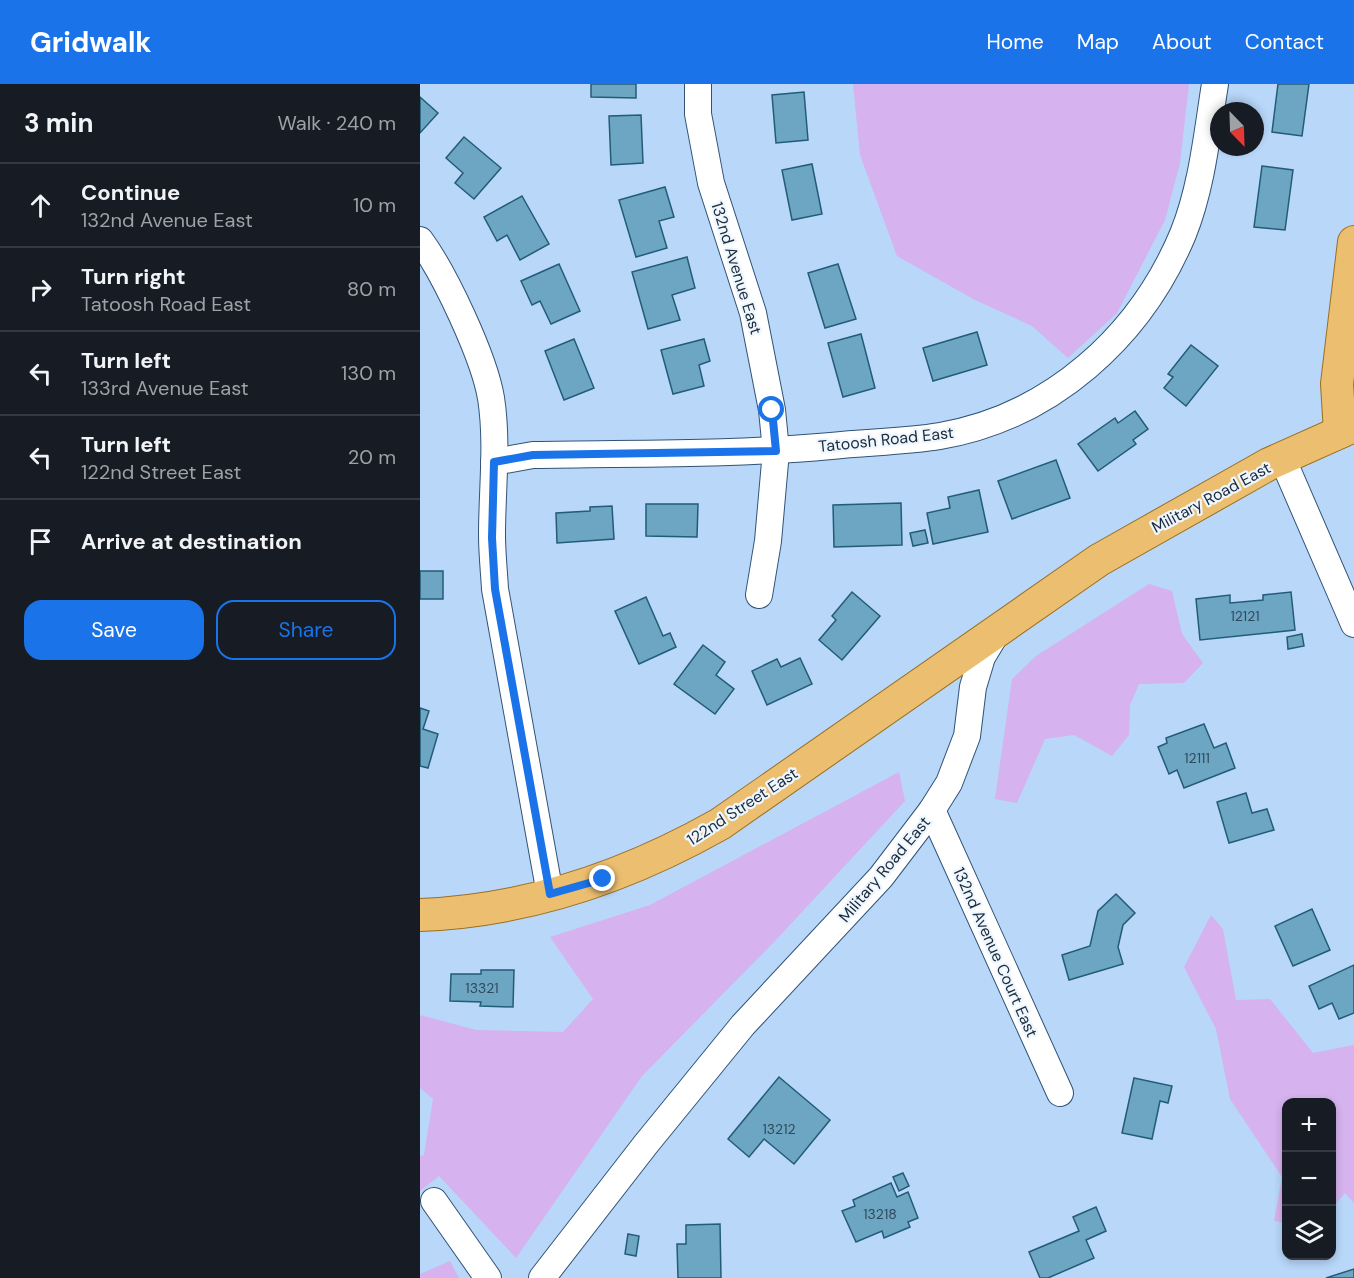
<!DOCTYPE html>
<html lang="en">
<head>
<meta charset="utf-8">
<style>
  body { margin:0; font-family:"DM Sans",sans-serif; background:#242831; color:#f1f3f6 }
  .controls { position:absolute; right:18px; bottom:18px; display:grid; overflow:hidden; border-radius:12px; box-shadow:0 3px 9px #0003 }
  .controls button { width:54px; height:54px; display:grid; place-items:center; padding:0; border:0; border-bottom:2px solid #363941; background:#171b24; color:#f1f3f6; font:30px sans-serif }
  .compass { position:absolute; left:790px; top:18px; width:54px; height:54px; border-radius:50%; background:#171b24; box-shadow:0 3px 9px #0003; rotate:157deg }
  .stop { position:absolute; width:18px; height:18px; margin:-14px; border:4px solid #1a73e8; border-radius:50%; background:#fff }
  .stop.end { background:#1a73e8; border-color:#fff; box-shadow:0 2px 6px #0008 }
  .list { margin:0; padding:0; list-style:none }
  h2 { display:flex; justify-content:space-between; align-items:center; height:78px; margin:0; padding:0 24px; font-size:26px }
  h2 small { font-size:20px; font-weight:400; color:#9ea1a6 }
  .list li { display:grid; grid-template-columns:39px 1fr auto; gap:18px; align-items:center; box-sizing:border-box; height:84px; padding:0 24px; border-top:2px solid #363941 }
  .list b { display:block; font-size:22px; white-space:nowrap }
  .list p { margin:0; font-size:20px; white-space:nowrap; color:#9ea1a6 }
  .list em { font-size:20px; font-style:normal; color:#9ea1a6 }
  .actions { display:flex; gap:12px; padding:18px 24px }
  .actions a { flex:1; padding:14px 0; border:2px solid #1a73e8; border-radius:18px; text-align:center; font-size:21px; color:#1a73e8 }
  .actions .main { background:#1a73e8; color:#fff }
  .icon { flex:none; width:33px; height:33px; fill:none; stroke:currentColor; stroke-width:2; stroke-linecap:round; stroke-linejoin:round }
  .map { position:relative; flex:none; width:934px; height:1194px; overflow:hidden }
  header { display:flex; align-items:center; gap:36px; box-sizing:border-box; height:84px; padding:0 30px; background:#1a73e8; color:#fff }
  header strong { font-size:28px }
  nav { display:flex; gap:33px; margin-inline-start:auto; font-size:21px }
  main { display:flex }
  aside { flex:1; background:#171b24 }
  .map>svg:first-child { display:block }
  .green { fill:#d6b2ee }
  .building { fill:#6da6c2; stroke:#235c76; stroke-width:1.5 }
  .lines { fill:none; stroke-linecap:round; stroke-linejoin:round }
  .minor-casing { stroke:#315377; stroke-width:28 }
  .major-casing { stroke:#9b6e1f; stroke-width:34 }
  .minor { stroke:#fff; stroke-width:26 }
  .major { stroke:#ecbe70; stroke-width:32 }
  .route { stroke:#1a73e8; stroke-width:8 }
  .labels { text-anchor:middle; stroke-width:4.5; stroke-linejoin:round; paint-order:stroke }
  .number-label { font-size:14px; fill:#30495d }
  .street-label { font-size:16px; fill:#1c2a3b; stroke:#eef6fe }
</style>
</head>
<body>
<header>
<strong>Gridwalk</strong>
<nav><a>Home</a><a>Map</a><a>About</a><a>Contact</a></nav>
</header>
<main>
<aside>
<h2>3 min<small>Walk · 240 m</small></h2>
<ul class="list">
<li><svg class="icon" aria-label="ahead" viewBox="0 0 24 24"><path d="M12 20V5M6 11l6-6 6 6"/></svg><div><b>Continue</b><p>132nd Avenue East</p></div><em>10 m</em></li>
<li><svg class="icon" aria-label="right" viewBox="0 0 24 24"><path d="M7 20v-9h11M14 6l5 5-5 5"/></svg><div><b>Turn right</b><p>Tatoosh Road East</p></div><em>80 m</em></li>
<li><svg class="icon" aria-label="left" viewBox="0 0 24 24"><path d="M17 20v-9H6M10 6l-5 5 5 5"/></svg><div><b>Turn left</b><p>133rd Avenue East</p></div><em>130 m</em></li>
<li><svg class="icon" aria-label="left" viewBox="0 0 24 24"><path d="M17 20v-9H6M10 6l-5 5 5 5"/></svg><div><b>Turn left</b><p>122nd Street East</p></div><em>20 m</em></li>
<li><svg class="icon" aria-label="arrive" viewBox="0 0 24 24"><path d="M6 21V4h12l-3 4 3 4H6"/></svg><div><b>Arrive at destination</b></div></li>
</ul>
<div class="actions"><a class="main">Save</a><a>Share</a></div>
</aside>
<div class="map">
<svg width="934" height="1194" viewBox="0 0 934 1194">
  <rect width="100%" height="100%" fill="#b8d7f9"/>
  <!-- green -->
  <g class="green">
    <path d="M433,0H769L760,79L745,136L697,229L648,274L612,242L555,216L477,172L440,71Z"/>
    <path d="M729,500L752,507L762,550L783,579L764,599L719,600L710,621L709,651L692,672L654,651L625,655L597,719L575,715L592,595L616,572Z"/>
    <path d="M479,688L485,717L355,857L222,992L96,1174L19,1092L0,1107V1072L4,1071L13,1015L0,1004V931L56,946L143,948L173,915L130,853L230,821Z"/>
    <path d="M791,831L803,845L816,916L850,915L893,969L934,961V1119L925,1109L912,1124V1018H866V1139L854,1137L862,1093L810,1015L796,945L764,883Z"/>
    <path d="M30,1177L39,1194H0V1190Z"/>
  </g>
  <!-- building -->
  <g class="building">
    <path d="M171,0H216V14L171,13Z"/>
    <path d="M858,0H889L882,52L852,48Z"/>
    <path d="M384,8L388,56L356,59L352,11Z"/>
    <path d="M0,13L18,29L0,49Z"/>
    <path d="M221,31L223,79L191,81L189,32Z"/>
    <path d="M44,53L81,84L54,115L35,99L43,89L26,74Z"/>
    <path d="M392,80L402,130L372,136L362,86Z"/>
    <path d="M842,82L873,86L865,146L834,143Z"/>
    <path d="M245,103L254,133L239,137L247,164L216,173L199,116Z"/>
    <path d="M102,112L129,160L100,176L87,151L77,157L64,133Z"/>
    <path d="M267,173L275,204L252,211L260,236L228,245L212,188Z"/>
    <path d="M139,180L160,227L131,240L120,217L112,221L101,197Z"/>
    <path d="M418,180L436,235L405,244L388,189Z"/>
    <path d="M557,248L567,281L513,297L503,264Z"/>
    <path d="M441,250L455,304L423,313L408,259Z"/>
    <path d="M154,255L174,304L144,316L125,267Z"/>
    <path d="M284,255L290,277L279,281L284,302L253,310L241,266Z"/>
    <path d="M771,261L798,282L766,322L744,304L753,293L748,290Z"/>
    <path d="M715,327L728,345L713,356L716,360L678,387L658,360L695,334L698,339Z"/>
    <path d="M636,376L650,414L592,435L578,397Z"/>
    <path d="M559,406L568,448L513,460L507,429L530,424L528,413Z"/>
    <path d="M481,419L482,461L414,463L413,421Z"/>
    <path d="M226,420H278L277,453L226,452Z"/>
    <path d="M192,422L194,455L137,459L136,429L170,427V423Z"/>
    <path d="M505,446L508,459L493,462L490,449Z"/>
    <rect x="0" y="487" width="23" height="28"/>
    <path d="M432,508L460,532L422,576L399,556L416,536L412,532Z"/>
    <path d="M871,508L875,546L780,556L776,515L810,511V519L843,516V511Z"/>
    <path d="M226,513L243,552L250,549L256,563L219,580L195,527Z"/>
    <path d="M882,550L884,562L868,565L867,553Z"/>
    <path d="M283,561L305,578L296,591L314,605L295,630L254,600Z"/>
    <path d="M380,574L392,600L347,621L332,587L357,575L361,583Z"/>
    <path d="M0,624L9,627L3,645L18,650L8,684L0,682Z"/>
    <path d="M784,640L794,664L806,659L815,684L764,704L757,686L749,690L738,663L747,659L746,654Z"/>
    <path d="M826,709L832,729L847,725L854,746L809,759L797,718Z"/>
    <path d="M696,810L715,829L703,841L698,863L703,880L649,896L642,871L670,862L678,827Z"/>
    <path d="M892,825L910,866L873,882L855,842Z"/>
    <path d="M934,881V929L919,935L912,919L899,925L889,902Z"/>
    <path d="M61,886H94L93,923L60,922L61,918L30,917L31,890H61Z"/>
    <path d="M359,993L410,1036L374,1080L344,1055L329,1073L308,1055Z"/>
    <path d="M714,994L752,1002L748,1019L740,1017L732,1055L702,1049Z"/>
    <path d="M483,1089L489,1102L479,1107L473,1093Z"/>
    <path d="M471,1099L477,1113L488,1108L498,1134L488,1138L490,1143L464,1154L462,1147L436,1158L422,1127L435,1122L433,1116Z"/>
    <path d="M676,1123L686,1147L666,1156L674,1174L628,1194H620L609,1168L659,1147L653,1133Z"/>
    <path d="M300,1140L301,1194H258L257,1160H266V1141Z"/>
    <path d="M208,1150L219,1152L216,1172L205,1170Z"/>
    <path d="M934,1185V1194H906Z"/>
  </g>
  <g class="lines">
    <defs>
      <g id="minor">
        <path d="M278,0V30L291,99L333,229L352,326L356,367L348,457L339,511"/>
        <path d="M0,156C25,190 64,273 71,314C78,359 72,405 72,451C72,469 74,487 75,505L130,810"/>
        <path d="M863,376L934,540"/>
        <path d="M74,378L113,371C213,369 312,371 411,362C447,358 484,358 520,352C631,333 720,253 763,150C782,103 787,50 795,0"/>
        <path d="M512,726L640,1009"/>
        <path d="M14,1117L68,1194"/>
        <path d="M122,1194L226,1060L323,941L461,793L512,726L529,699L547,652L553,603L562,573L577,548"/>
      </g>
      <g id="major">
        <path d="M920,348L917,300L934,158"/>
        <path d="M0,831C106,827 208,792 300,740L679,476L849,380L934,342"/>
      </g>
    </defs>
    <!-- minor casing -->
    <use href="#minor" class="minor-casing"/>
    <!-- major casing -->
    <use href="#major" class="major-casing"/>
    <!-- minor -->
    <use href="#minor" class="minor"/>
    <!-- major -->
    <use href="#major" class="major"/>
  </g>
  <g class="lines">
    <!-- route -->
    <path class="route" d="M183,795L130,810L75,505L72,454L74,378L113,371L356,367L352,326"/>
  </g>
  <g class="labels">
    <!-- number labels -->
    <g class="number-label">
      <text x="825" y="537">12121</text>
      <text x="777" y="679">12111</text>
      <text x="62" y="909">13321</text>
      <text x="359" y="1050">13212</text>
      <text x="460" y="1135">13218</text>
    </g>
    <!-- street labels -->
    <g class="street-label">
      <text transform="translate(317 184) rotate(73)" y="6">132nd Avenue East</text>
      <text transform="translate(466 355) rotate(-6)" y="6">Tatoosh Road East</text>
      <text transform="translate(791 413) rotate(-28)" y="6">Military Road East</text>
      <text transform="translate(322 722) rotate(-33)" y="6">122nd Street East</text>
      <text transform="translate(464 785) rotate(-50)" y="6">Military Road East</text>
      <text transform="translate(576 868) rotate(66)" y="6">132nd Avenue Court East</text>
    </g>
  </g>
</svg>
<div class="controls">
<button>+</button>
<button>−</button>
<button><svg class="icon" aria-label="layers" viewBox="0 0 24 24"><path d="M12 4l9 5-9 5-9-5zM3 14l9 5 9-5"/></svg></button>
</div>
<svg class="compass" viewBox="-18 -18 36 36"><path d="M0-13l5 13h-10z" fill="#e53935"/><path d="M0 13l5-13h-10z" fill="#9ea1a6"/></svg>
<div class="stop" style="left:352px;top:326px"></div>
<div class="stop end" style="left:183px;top:795px"></div>
</div>
</main>
</body>
</html>
